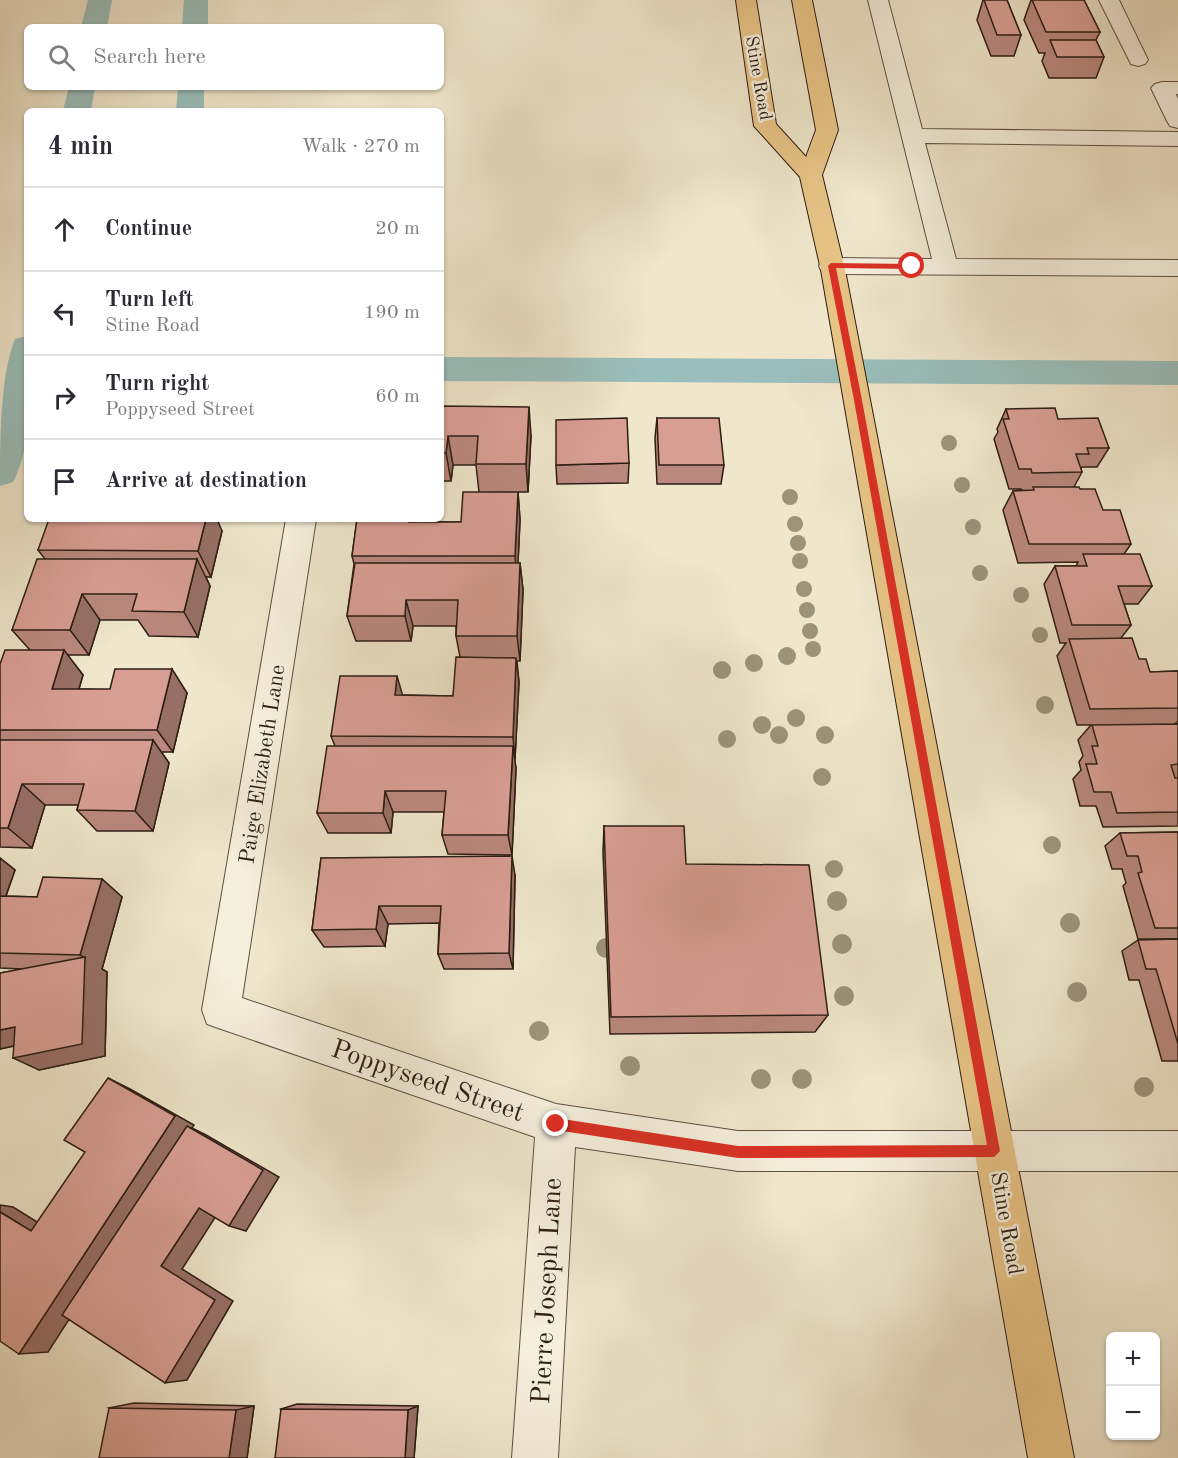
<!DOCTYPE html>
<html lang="en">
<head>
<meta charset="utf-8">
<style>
  body { margin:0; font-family:"Old Standard TT",serif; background:#f7f7f7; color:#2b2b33 }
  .controls { position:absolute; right:18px; bottom:18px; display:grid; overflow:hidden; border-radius:9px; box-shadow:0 2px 4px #0004 }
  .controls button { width:54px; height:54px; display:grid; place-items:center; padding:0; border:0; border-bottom:2px solid #e1e1e2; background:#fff; color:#2b2b33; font:30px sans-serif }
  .stop { position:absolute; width:18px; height:18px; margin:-14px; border:4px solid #d93025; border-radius:50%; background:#fff }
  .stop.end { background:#d93025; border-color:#fff; box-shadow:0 2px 6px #0008 }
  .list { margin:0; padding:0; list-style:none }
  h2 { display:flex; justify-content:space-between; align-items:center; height:78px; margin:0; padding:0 24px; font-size:26px }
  h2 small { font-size:20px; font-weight:400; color:#7c7c81 }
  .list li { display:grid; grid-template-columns:39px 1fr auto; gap:18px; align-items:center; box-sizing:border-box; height:84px; padding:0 24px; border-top:2px solid #e1e1e2 }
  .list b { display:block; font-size:22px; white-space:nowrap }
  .list p { margin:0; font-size:20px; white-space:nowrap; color:#7c7c81 }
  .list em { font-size:20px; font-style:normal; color:#7c7c81 }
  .icon { flex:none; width:33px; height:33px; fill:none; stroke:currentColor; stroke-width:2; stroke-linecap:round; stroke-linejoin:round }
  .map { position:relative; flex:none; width:1178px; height:1458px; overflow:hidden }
  .search { position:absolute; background:#fff; box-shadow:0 2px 4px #0004; left:24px; top:24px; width:420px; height:66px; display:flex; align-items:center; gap:15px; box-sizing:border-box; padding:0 21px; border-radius:9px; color:#7c7c81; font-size:22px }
  .panel { position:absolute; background:#fff; box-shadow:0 2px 4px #0004; left:24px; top:108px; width:420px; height:414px; border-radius:9px }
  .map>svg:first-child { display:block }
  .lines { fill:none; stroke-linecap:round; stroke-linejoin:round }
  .canal { fill:#9abebb; fill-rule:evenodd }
  .minor-casing { stroke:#5e4f41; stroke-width:2 }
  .major-casing { stroke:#2d1d13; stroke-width:2 }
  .minor { fill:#f5efdd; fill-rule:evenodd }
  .major { fill:#e8c386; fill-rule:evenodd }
  .tree { fill:#9c937b }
  .wall { fill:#ba887e; stroke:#2d1d13; stroke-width:1.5 }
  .shaded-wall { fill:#976f67; stroke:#2d1d13; stroke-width:1.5 }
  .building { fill:#d89e93; stroke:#2d1d13; stroke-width:1.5 }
  .route { fill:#d93025 }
  .labels { text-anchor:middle; stroke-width:5; stroke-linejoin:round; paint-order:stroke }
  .far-street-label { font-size:18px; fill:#2d1d13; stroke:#f5efdd }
  .street-label { font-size:22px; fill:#2d1d13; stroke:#f5efdd }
  .near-street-label { font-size:27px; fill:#2d1d13; stroke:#f5efdd }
</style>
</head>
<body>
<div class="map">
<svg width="1178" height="1458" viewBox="0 0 1178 1458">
  <rect width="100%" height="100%" fill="#efe6cb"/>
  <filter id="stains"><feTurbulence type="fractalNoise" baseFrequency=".00333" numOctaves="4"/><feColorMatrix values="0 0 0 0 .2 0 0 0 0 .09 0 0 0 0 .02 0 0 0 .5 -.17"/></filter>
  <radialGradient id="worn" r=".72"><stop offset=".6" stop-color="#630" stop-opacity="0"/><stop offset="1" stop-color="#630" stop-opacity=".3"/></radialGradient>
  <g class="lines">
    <!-- canal -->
    <g class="canal">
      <path d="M88,0H112L107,27H81Z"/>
      <path d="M184,0H208V27H182Z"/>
      <path d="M69,87H95L91,111H63Z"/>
      <path d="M178,87H204V111H176Z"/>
      <path d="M27,336C27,380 35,443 13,482L0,486C0,444 0,375 15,339Z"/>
      <path d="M441,357L1178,361V385L441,381Z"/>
    </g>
    <defs>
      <g id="minor">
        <path d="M868,0H888L922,129L1178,132V146L925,143L956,259L1178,260V276L831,274L822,272L819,266L822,260L831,258L932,259Z"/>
        <path d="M1099,0H1119L1148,60L1145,64L1138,66L1131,64Z"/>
        <path d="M1162,82H1178V94H1176L1178,99V128L1170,126L1167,121L1151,88L1155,84Z"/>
        <path d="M286,519H316L242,998L556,1104L738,1131H1178V1171H738L575,1147L558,1458H512L535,1137L221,1029L207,1024L202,1010Z"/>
      </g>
      <path id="major" d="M736,0H756L776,124L806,157L816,130L792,0H812L838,130L822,175L845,270L1074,1458H1028L821,270L800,177L754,126Z"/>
    </defs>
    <!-- minor casing -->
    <use href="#minor" class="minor-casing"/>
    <!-- major casing -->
    <use href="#major" class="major-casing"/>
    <!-- minor -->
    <use href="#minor" class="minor"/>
    <!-- major -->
    <use href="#major" class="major"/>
  </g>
  <!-- trees -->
  <g class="tree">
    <circle cx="949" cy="443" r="8"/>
    <circle cx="962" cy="485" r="8"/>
    <circle cx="790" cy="497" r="8"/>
    <circle cx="795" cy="524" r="8"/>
    <circle cx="973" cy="527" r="8"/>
    <circle cx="798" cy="543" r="8"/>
    <circle cx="800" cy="561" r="8"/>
    <circle cx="980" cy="573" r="8"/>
    <circle cx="804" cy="589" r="8"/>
    <circle cx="1021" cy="595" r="8"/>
    <circle cx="807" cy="610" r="8"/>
    <circle cx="810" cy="631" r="8"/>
    <circle cx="1040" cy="635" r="8"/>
    <circle cx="813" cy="649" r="8"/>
    <circle cx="787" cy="656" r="9"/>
    <circle cx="754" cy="663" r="9"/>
    <circle cx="722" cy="670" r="9"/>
    <circle cx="1045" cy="705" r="9"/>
    <circle cx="796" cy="718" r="9"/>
    <circle cx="762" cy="725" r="9"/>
    <circle cx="779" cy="735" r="9"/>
    <circle cx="825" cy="735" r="9"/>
    <circle cx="727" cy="739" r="9"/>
    <circle cx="822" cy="777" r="9"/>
    <circle cx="1052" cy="845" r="9"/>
    <circle cx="834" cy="869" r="9"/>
    <circle cx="837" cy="901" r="10"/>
    <circle cx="1070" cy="923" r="10"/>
    <circle cx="842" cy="944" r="10"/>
    <circle cx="606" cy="948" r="10"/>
    <circle cx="1077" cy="992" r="10"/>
    <circle cx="844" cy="996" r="10"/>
    <circle cx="539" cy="1031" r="10"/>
    <circle cx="630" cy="1066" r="10"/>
    <circle cx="761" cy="1079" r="10"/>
    <circle cx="802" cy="1079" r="10"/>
    <circle cx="1144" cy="1087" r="10"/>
  </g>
  <!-- wall -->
  <g class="wall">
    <path d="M983,0H1007L1021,35L1014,56H991L977,20Z"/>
    <path d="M1031,0H1084L1100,32L1096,40L1104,57L1096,78H1049L1042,61L1045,53H1039L1024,20Z"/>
    <path d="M441,406L531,435L528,492H518L520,520L518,563H520L523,590L520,661H517L519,682L515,759H514L516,768L512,855L448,854L442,835L444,812H393L391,833H328L317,813L335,746L331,736L403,695L453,696L460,657L456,636V626H413L411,641H356L347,616L354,564L352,556L357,519H413L414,522H461L479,492L476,465H453L451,481H441Z"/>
    <path d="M1006,409L1109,448L1097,467H1082L1081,469L1082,472L1074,487L1080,489L1103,510L1131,544L1124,554L1152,586L1138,604H1124L1131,625L1121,638L1150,672L1178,671V721L1175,724H1178V826L1103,827L1096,806H1080L1073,779L1081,770L1079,762L1083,756L1078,740L1091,725H1077L1057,656L1066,643H1060L1044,584L1055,566H1076L1078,562L1018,563L1003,510L1013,491L1022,490L1021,489H1009L994,439L998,432L997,429Z"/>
    <path d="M657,418L724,465L721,484H657L655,438Z"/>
    <path d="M629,463L628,483L557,484L556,465Z"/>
    <path d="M222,531L211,577H206L210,586L198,637L149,636L138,620H100L89,655H67L83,675L79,689L187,693L173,752H161L169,763L153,831H97L77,810L78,805H45L32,848L0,847V664L30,650L12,630L45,559L38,550Z"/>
    <path d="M604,826L686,864L828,1015L815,1032L610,1034L603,852Z"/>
    <path d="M1178,832V939H1138L1123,886L1126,883L1122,869H1112L1105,846L1120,833Z"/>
    <path d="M0,858L15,870L6,896L37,897L102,879L122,897L102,969L107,972L105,1056L39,1070L14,1046L0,1049V973L23,969L0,968Z"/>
    <path d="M321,858L515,875L513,969H444L438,954L439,923L388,924L385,946L324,947L312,930Z"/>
    <path d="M1178,939V1061H1162L1139,980H1129L1122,951L1138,940Z"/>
    <path d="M134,1403L254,1406L247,1458L109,1408Z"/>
    <path d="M297,1404L418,1406L414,1458L281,1409Z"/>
  </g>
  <!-- shaded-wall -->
  <g class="shaded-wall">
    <path d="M529,407L531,435L528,492L526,464Z"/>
    <path d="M448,436L453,465L451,481L446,453Z"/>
    <path d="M518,492L520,520L517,583L515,556Z"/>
    <path d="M206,519H217L222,531L211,577L198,551Z"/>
    <path d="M197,559L210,586L198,637L184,612Z"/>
    <path d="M520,563L523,590L520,661L517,636Z"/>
    <path d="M82,594L100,620L89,655L70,630Z"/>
    <path d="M406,600L413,626L411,641L405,616Z"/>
    <path d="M64,650L83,675L72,712L52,689Z"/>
    <path d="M516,658L519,682L515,759L513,737Z"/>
    <path d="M172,669L187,693L173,752L157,730Z"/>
    <path d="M397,676L404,700L395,695Z"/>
    <path d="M153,740L169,763L153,831L135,811Z"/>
    <path d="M513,746L516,768L512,855L508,835Z"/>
    <path d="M22,784L45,805L32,848L8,828Z"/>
    <path d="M385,791L393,812L391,833L383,813Z"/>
    <path d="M512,856L515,875L513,969L509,953Z"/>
    <path d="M0,858L15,870L0,912Z"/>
    <path d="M102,879L122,897L102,969L107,972L105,1056L39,1070L13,1058L85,958L80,955Z"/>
    <path d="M379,906L388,924L385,946L376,929Z"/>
    <path d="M15,1027L40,1040L0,1049V1030Z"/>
    <path d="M108,1078L130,1089L194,1125L192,1128L206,1135L279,1177L246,1231L229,1226L192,1129L48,1352L19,1354L175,1116Z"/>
    <path d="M0,1205L13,1207L58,1235L31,1231L0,1212Z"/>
    <path d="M199,1208L218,1213L182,1269L233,1301L187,1380L165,1383L161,1266Z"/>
    <path d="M254,1406L247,1458H229L236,1410Z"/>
    <path d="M418,1406L414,1458H405L408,1410Z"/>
  </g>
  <!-- building -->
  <g class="building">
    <path d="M984,0H1007L1021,35H997Z"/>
    <path d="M1032,0H1084L1100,32H1046Z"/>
    <path d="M1050,40H1096L1104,57H1057Z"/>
    <path d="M441,406L529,407L526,464H476L478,436H448L446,453H441Z"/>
    <path d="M1055,408L1058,419L1098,418L1109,448H1087L1089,454H1076L1082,472L1032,473L1031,469H1019L1003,419H1009L1006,409Z"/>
    <path d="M627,418L629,463L556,465V420Z"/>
    <path d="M657,418H719L724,465H659Z"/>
    <path d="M1033,487H1079L1080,489H1095L1103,510H1120L1131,544H1029L1013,491L1034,490Z"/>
    <path d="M463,492H518L515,556H352L357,519H409V522H461Z"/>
    <path d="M49,519H206L198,551L38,550Z"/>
    <path d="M1083,554H1140L1152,586H1118L1131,625H1072L1055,566H1087Z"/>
    <path d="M37,559H197L184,612L132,611L137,594H82L70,630H12Z"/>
    <path d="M355,563H520L517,636H456L458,600H406L405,616H347Z"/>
    <path d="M1132,638L1139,659H1146L1150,672L1178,671V708L1090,709L1069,639Z"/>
    <path d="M5,650H64L52,689H110L115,669H172L157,730H0V664Z"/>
    <path d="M456,657L516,658L513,737L331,736L340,676H397L395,695L453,696Z"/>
    <path d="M1178,724V764L1171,765L1175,778H1178V812L1117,813L1111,792H1094L1086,764H1097L1092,746H1098L1092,725Z"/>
    <path d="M0,740H153L135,811L77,810L84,784H22L8,828H0Z"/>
    <path d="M327,746H513L508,835H442L446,791H385L383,813H317Z"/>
    <path d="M604,826H684L686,864L809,865L828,1015L611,1017Z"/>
    <path d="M1178,832V928H1155L1138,873L1142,872L1138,856H1127L1120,833Z"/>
    <path d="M512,856L509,953L438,954L441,906H379L376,929L312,930L321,858Z"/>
    <path d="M43,877L102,879L80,955L0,953V896L37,897Z"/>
    <path d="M1178,939V1044L1156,969H1146L1138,940Z"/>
    <path d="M85,957L82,1044L13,1058L15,1027L0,1030V973Z"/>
    <path d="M108,1078L175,1116L19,1354L0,1341V1212L31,1231L85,1152L64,1140Z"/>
    <path d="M187,1126L263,1170L229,1226L199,1208L161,1266L215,1300L165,1383L62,1315Z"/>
    <path d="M109,1408L236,1410L229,1458H99Z"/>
    <path d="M281,1409L408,1410L405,1458H275Z"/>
  </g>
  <!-- route -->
  <path class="route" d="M831,263L912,264L916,266L912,269L836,268L862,400L1000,1151L994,1157L738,1158L556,1130L550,1124L556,1118L738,1146L987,1145L854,400L828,266Z"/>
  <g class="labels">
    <!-- far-street labels -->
    <g class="far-street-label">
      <text transform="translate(759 78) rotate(80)" y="6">Stine Road</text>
    </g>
    <!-- street labels -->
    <g class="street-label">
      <text transform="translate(261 764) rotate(-81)" y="8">Paige Elizabeth Lane</text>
      <text transform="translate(1008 1223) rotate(80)" y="8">Stine Road</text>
    </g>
    <!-- near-street labels -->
    <g class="near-street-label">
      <text transform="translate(428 1080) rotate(19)" y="9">Poppyseed Street</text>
      <text transform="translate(546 1291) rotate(-87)" y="9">Pierre Joseph Lane</text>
    </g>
  </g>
  <rect width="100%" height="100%" filter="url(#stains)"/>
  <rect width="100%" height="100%" fill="url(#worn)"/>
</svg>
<div class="controls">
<button>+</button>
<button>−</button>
</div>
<div class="stop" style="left:912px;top:266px"></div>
<div class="stop end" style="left:556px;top:1124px"></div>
<div class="search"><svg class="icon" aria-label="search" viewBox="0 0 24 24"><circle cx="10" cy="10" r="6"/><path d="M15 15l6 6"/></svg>Search here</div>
<section class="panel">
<h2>4 min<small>Walk · 270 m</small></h2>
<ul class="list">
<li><svg class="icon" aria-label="ahead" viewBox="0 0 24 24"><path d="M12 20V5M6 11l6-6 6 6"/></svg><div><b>Continue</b></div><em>20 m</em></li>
<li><svg class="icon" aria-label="left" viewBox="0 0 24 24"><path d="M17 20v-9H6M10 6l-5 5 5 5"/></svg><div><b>Turn left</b><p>Stine Road</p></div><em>190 m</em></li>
<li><svg class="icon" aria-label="right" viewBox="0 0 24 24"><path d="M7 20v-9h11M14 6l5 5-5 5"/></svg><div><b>Turn right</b><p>Poppyseed Street</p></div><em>60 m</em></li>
<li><svg class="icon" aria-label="arrive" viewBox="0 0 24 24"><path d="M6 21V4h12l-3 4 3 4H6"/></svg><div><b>Arrive at destination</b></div></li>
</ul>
</section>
</div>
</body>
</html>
